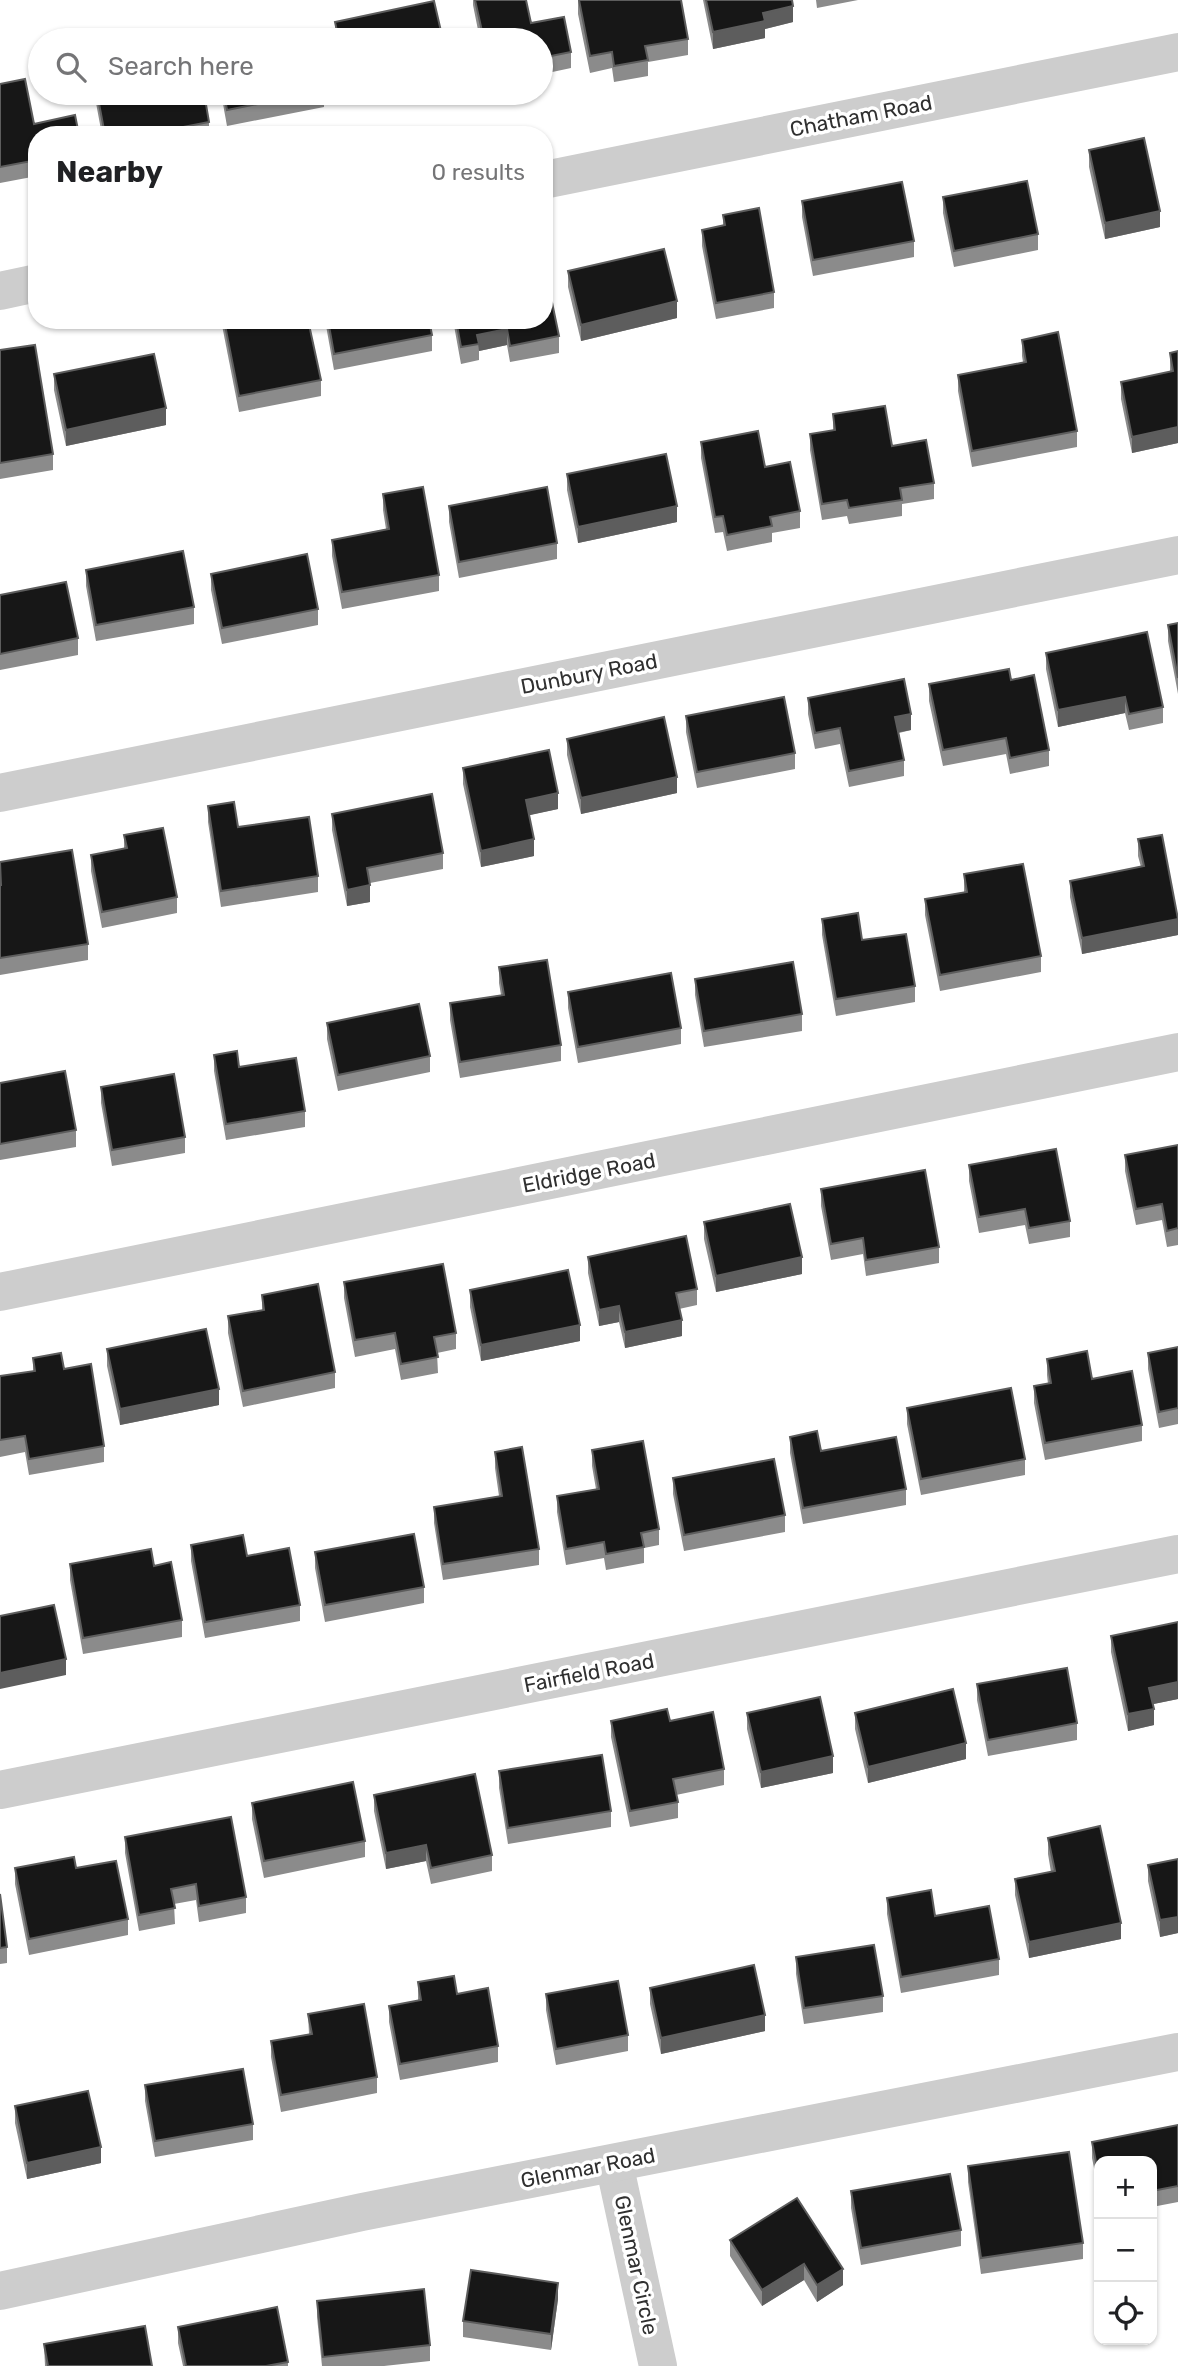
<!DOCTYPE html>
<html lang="en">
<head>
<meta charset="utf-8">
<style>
  body { margin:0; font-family:Rubik,sans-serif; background:#f2f2f2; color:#202124 }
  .controls { position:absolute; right:21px; bottom:21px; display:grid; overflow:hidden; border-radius:14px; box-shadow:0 2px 5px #0004 }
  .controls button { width:63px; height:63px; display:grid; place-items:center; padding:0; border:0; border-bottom:2px solid #e0e0e0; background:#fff; color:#202124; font:35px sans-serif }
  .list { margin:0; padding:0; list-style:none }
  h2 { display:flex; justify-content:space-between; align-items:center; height:91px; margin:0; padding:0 28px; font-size:30px }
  h2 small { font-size:23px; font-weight:400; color:#757577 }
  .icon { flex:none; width:38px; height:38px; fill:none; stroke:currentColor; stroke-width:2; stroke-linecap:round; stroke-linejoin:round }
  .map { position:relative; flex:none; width:1178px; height:2366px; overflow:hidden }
  .search { position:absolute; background:#fff; box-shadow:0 2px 5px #0004; left:28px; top:28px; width:525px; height:77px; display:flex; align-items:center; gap:18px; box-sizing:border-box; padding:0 24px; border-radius:38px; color:#757577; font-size:26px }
  .panel { position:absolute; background:#fff; box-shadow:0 2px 5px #0004; left:28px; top:126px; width:525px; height:203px; border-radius:28px }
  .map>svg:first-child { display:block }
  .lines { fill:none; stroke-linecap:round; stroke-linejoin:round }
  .minor { stroke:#cdcdcd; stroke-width:38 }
  .wall { fill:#8b8b8b }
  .shaded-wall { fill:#5d5d5d }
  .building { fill:#171717; stroke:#5d5d5d; stroke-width:2 }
  .labels { text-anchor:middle; stroke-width:7; stroke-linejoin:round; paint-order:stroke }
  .street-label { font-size:21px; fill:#303030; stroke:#fff }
</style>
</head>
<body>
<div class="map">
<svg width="1178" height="2366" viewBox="0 0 1178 2366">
  <rect width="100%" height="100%" fill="#fff"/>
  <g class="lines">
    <!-- minor -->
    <g class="minor">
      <path d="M544,180L1178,52"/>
      <path d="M0,291L37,283"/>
      <path d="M0,793L1178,555"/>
      <path d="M0,1292L1178,1052"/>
      <path d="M0,1790L1178,1554"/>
      <path d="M614,2163L658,2366"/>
      <path d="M0,2291L362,2212L1178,2052"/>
    </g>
  </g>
  <!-- wall -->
  <g class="wall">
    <path d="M473,0H526L531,23L571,52V68L543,74V90H541V40H480L473,5Z"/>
    <path d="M578,0L688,39V55L648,62V76L614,82L612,68L590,73L578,14Z"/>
    <path d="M703,0H792L793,22L765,29V38L713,49Z"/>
    <path d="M816,0H858L817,8Z"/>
    <path d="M335,22L443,40H336Z"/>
    <path d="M0,84L37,135V176L0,183Z"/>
    <path d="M96,93H204L209,122V135H102L96,103Z"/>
    <path d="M221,93H324V107L227,126Z"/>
    <path d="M491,93H528L493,100Z"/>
    <path d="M1089,150L1160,227L1105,239L1089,167Z"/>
    <path d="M943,197L1038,234V250L954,267L943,213Z"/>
    <path d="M802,201L914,241V257L813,276L802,217Z"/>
    <path d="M723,215L774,292V308L716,319L702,246V230L723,226Z"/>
    <path d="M568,271L677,318L581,341L568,287Z"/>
    <path d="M221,320H308L321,380V396L239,412Z"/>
    <path d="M325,320H429L432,335V351L334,370Z"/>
    <path d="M453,320H544L559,336V353L510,362L507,345L479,351V360L461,364Z"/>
    <path d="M1022,340L1077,431V447L972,467L958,391V375L1023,362L1022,356Z"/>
    <path d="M0,350L53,454V470L0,479Z"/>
    <path d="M1178,351V443L1132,453L1121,399V382L1170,372V353Z"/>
    <path d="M54,374L166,425L66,446L54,390Z"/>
    <path d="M833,414L892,446L934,483V499L902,504V516L849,524L847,516L822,520L810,450V434L833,430Z"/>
    <path d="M701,442L765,467L800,511V528L772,533V542L727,551L723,532L715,533L701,458Z"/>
    <path d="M567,474L677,522L578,543L567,490Z"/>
    <path d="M383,494L439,575V591L342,609L332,556V540L386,529L383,510Z"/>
    <path d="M449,506L557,543V559L459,578L449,522Z"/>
    <path d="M86,570L194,607V624L96,641L86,586Z"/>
    <path d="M211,574L318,609V625L222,644L211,590Z"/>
    <path d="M0,595L78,638V655L0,670Z"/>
    <path d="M1178,623V694L1168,641V625Z"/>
    <path d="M1046,653L1163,707V723L1129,730L1125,713L1058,727L1046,669Z"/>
    <path d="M1011,680L1049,750V766L1010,774L1006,754L943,766L929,701V684Z"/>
    <path d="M808,698L911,730L899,733L904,760V776L849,787L840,744L815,749L808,714Z"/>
    <path d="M686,716L795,753V769L697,788L686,732Z"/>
    <path d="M567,739L677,793L581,814L567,755Z"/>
    <path d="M463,768L558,809L529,815L534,856L481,867L463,784Z"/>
    <path d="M208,806L238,827L318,876V892L221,907L208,822Z"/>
    <path d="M332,814L443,853V869L370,883V902L347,906L332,830Z"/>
    <path d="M124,835L177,897V913L102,928L91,871V855L124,849Z"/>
    <path d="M1138,839L1178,915V935L1082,954L1070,897V881L1141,867L1138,856Z"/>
    <path d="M0,862L88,944V960L0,975Z"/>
    <path d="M964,874L1041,956V972L940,991L925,915V899L964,892Z"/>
    <path d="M822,919L862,940L915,986V1002L836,1016L822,935Z"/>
    <path d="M499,967L561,1045V1061L460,1078L450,1020V1003L501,995L499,983Z"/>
    <path d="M695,979L802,1014V1031L704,1047L695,995Z"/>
    <path d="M568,992L681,1028V1044L578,1063L568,1008Z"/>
    <path d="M327,1023L430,1056V1072L338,1091L327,1039Z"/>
    <path d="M214,1055L239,1067L305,1111V1127L226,1140L214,1071Z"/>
    <path d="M0,1083L76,1130V1147L0,1160Z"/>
    <path d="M101,1087L185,1137V1153L112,1166L101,1103Z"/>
    <path d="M1178,1145V1245L1167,1247L1162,1220L1136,1225L1125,1171V1155Z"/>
    <path d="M969,1165L1070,1221V1237L1029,1244L1025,1225L979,1233L969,1181Z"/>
    <path d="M821,1189L939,1247V1263L866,1276L863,1254L831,1260L821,1206Z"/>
    <path d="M704,1222L802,1274L716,1292L704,1239Z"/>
    <path d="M588,1257L697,1289V1305L679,1309L682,1336L625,1348L619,1322L599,1326L588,1273Z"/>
    <path d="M344,1282L456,1333V1349L437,1353L438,1373L401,1380L395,1349L355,1357L344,1298Z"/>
    <path d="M470,1290L580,1341L481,1361L470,1307Z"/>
    <path d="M262,1295L335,1372V1388L243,1407L228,1333V1316L262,1310Z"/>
    <path d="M1178,1347V1424L1159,1428L1148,1369V1353Z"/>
    <path d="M107,1349L219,1405L120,1425L107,1366Z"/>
    <path d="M33,1358L64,1369L104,1446V1462L29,1475L25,1452L0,1457V1376L33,1371Z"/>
    <path d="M1047,1359L1142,1425V1441L1045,1460L1034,1403V1386L1048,1384L1047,1375Z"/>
    <path d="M907,1408L1025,1459V1475L921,1495L907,1424Z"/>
    <path d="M790,1437L906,1489V1505L803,1524L790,1453Z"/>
    <path d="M592,1450L659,1529V1545L644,1548V1563L606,1570L604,1558L566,1565L557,1512V1496L596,1489L592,1466Z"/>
    <path d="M495,1452L539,1549V1565L443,1580L434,1523V1507L499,1496L495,1468Z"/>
    <path d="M673,1478L785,1515V1532L684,1551L673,1494Z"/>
    <path d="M191,1545L247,1556L300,1605V1621L205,1638L191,1561Z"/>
    <path d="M315,1552L424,1587V1603L325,1622L315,1568Z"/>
    <path d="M70,1564L154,1566L182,1620V1637L83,1654L70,1580Z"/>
    <path d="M1178,1622V1699L1153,1704L1154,1725L1128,1731L1111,1652V1636Z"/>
    <path d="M977,1684L1077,1723V1740L988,1756L977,1700Z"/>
    <path d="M747,1713L833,1773L761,1788L747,1729Z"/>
    <path d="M855,1713L966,1759L868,1783L855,1729Z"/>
    <path d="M611,1721H670L724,1769V1785L676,1795L678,1802V1818L630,1827L611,1737Z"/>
    <path d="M499,1771L611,1811V1827L508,1844L499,1788Z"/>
    <path d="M374,1795L492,1855V1871L431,1884L426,1861L386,1869L374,1811Z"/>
    <path d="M252,1803L365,1841V1857L264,1878L252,1819Z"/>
    <path d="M125,1837L246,1897V1913L199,1922L196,1900L174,1904L175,1924L139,1931L125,1853Z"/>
    <path d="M1048,1838L1121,1939L1029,1958L1015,1895V1879L1051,1872L1048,1854Z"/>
    <path d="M1178,1859V1933L1160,1937L1148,1881V1865Z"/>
    <path d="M15,1868H76L128,1919V1935L29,1955L15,1884Z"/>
    <path d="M0,1894L7,1947V1963L0,1964Z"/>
    <path d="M887,1898L935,1916L999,1959V1975L901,1993L887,1914Z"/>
    <path d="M796,1957L883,1996V2012L804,2024L796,1974Z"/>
    <path d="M418,1982L498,2046V2062L400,2080L389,2022V2006L418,2001Z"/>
    <path d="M650,1988L765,2031L661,2054L650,2004Z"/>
    <path d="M546,1994L628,2035V2051L556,2065L546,2010Z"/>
    <path d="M308,2014L377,2077V2093L281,2112L271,2057V2041L309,2034Z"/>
    <path d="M145,2085L253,2124V2140L155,2157L145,2101Z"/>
    <path d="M15,2106L101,2163L27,2179L15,2123Z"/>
    <path d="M1178,2125V2202L1152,2207V2161H1099V2193L1092,2158V2142Z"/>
    <path d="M968,2166L1083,2243V2259L981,2274L968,2182Z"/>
    <path d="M851,2191L961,2230V2246L861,2265L851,2208Z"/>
    <path d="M797,2198L843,2285L817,2302L804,2280L762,2306L730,2256V2240Z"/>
    <path d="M558,2299L551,2350L463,2337V2321Z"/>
    <path d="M317,2301L430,2345V2361L384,2366H322L317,2317Z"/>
    <path d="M178,2327L288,2362V2366H183L178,2343Z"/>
    <path d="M44,2344L152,2366H45Z"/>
  </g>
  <!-- shaded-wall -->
  <g class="shaded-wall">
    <path d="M793,6V22L765,29V38L713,49V32L763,13Z"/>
    <path d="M1160,211V227L1105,239V223Z"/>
    <path d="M677,301V318L581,341V325Z"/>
    <path d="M507,329V345L479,351L477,335Z"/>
    <path d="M166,408V425L66,446V430Z"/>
    <path d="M1178,427V443L1132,453V437Z"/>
    <path d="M677,506V522L578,543V527Z"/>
    <path d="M1125,697V713L1058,727V710Z"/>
    <path d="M911,714V730L895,733V717Z"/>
    <path d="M677,777V793L581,814V798Z"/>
    <path d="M558,793V809L526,816V800Z"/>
    <path d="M534,839V856L481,867V851Z"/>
    <path d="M370,885V902L347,906V890Z"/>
    <path d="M1178,919V935L1082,954V938Z"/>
    <path d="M802,1257V1274L716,1292V1276Z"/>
    <path d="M619,1306V1322L599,1326V1310Z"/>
    <path d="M682,1320V1336L625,1348V1332Z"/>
    <path d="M580,1325V1341L481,1361V1345Z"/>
    <path d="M219,1389V1405L120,1425V1409Z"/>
    <path d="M66,1659V1675L0,1689V1673Z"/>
    <path d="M1178,1682V1699L1149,1705V1688Z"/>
    <path d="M1154,1709V1725L1128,1731V1714Z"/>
    <path d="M966,1743V1759L868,1783V1767Z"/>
    <path d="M833,1756V1773L761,1788V1772Z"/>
    <path d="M426,1845V1861L386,1869V1853Z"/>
    <path d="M1178,1917V1933L1160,1937V1920Z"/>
    <path d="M1121,1923V1939L1029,1958V1942Z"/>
    <path d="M765,2015V2031L661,2054V2038Z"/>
    <path d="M101,2147V2163L27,2179V2163Z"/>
    <path d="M804,2264V2280L762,2306V2290Z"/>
    <path d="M843,2269V2285L817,2302V2285Z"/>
    <path d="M558,2283V2299L551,2350V2334Z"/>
  </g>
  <!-- building -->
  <g class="building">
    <path d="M475,0H526L531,23L564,17L571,52L541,58V40H484Z"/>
    <path d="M579,0H681L688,39L645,46L648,60L614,66L612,52L590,56Z"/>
    <path d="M706,0H792L793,6L763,13L765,21L713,32Z"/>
    <path d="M434,1L443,40H339L335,22Z"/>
    <path d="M313,34L314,40H284Z"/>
    <path d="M541,62L543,74H541Z"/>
    <path d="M25,79L34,124L75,115L79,135H37V160L0,167V84Z"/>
    <path d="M97,93H204L209,122L142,135H105Z"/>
    <path d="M224,93H314L227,110Z"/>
    <path d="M1144,138L1160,211L1105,223L1089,150Z"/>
    <path d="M1027,181L1038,234L954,251L943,197Z"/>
    <path d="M902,182L914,241L813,260L802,201Z"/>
    <path d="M759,208L774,292L716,303L702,230L725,225L723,215Z"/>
    <path d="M664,249L677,301L581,325L568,271Z"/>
    <path d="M544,264L559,336L510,346L507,329L477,335L479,344L461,347L456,320H544Z"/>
    <path d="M224,320H308L321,380L239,396Z"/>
    <path d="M328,320H429L432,335L334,354Z"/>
    <path d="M1058,332L1077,431L972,451L958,375L1026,362L1022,340Z"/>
    <path d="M35,345L53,454L0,463V350Z"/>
    <path d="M1178,351V427L1132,437L1121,382L1173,371L1170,353Z"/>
    <path d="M154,354L166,408L66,430L54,374Z"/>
    <path d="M885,406L892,446L926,440L934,483L900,488L902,500L849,508L847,500L822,504L810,434L835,430L833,414Z"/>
    <path d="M758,431L765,467L790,462L800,511L770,517L772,526L727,535L723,516L715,517L701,442Z"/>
    <path d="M666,454L677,506L578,527L567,474Z"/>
    <path d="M423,487L439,575L342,592L332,540L389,529L383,494Z"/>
    <path d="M547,487L557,543L459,562L449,506Z"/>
    <path d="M183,551L194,607L96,625L86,570Z"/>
    <path d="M307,554L318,609L222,628L211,574Z"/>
    <path d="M66,582L78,638L0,654V595Z"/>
    <path d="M1178,623V678L1168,625Z"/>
    <path d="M1147,632L1163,707L1129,714L1125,697L1058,710L1046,653Z"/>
    <path d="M1009,669L1011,680L1034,675L1049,750L1010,758L1006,738L943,750L929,684Z"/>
    <path d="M904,679L911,714L895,717L904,760L849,771L840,728L815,733L808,698Z"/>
    <path d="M784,697L795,753L697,772L686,716Z"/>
    <path d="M664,717L677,777L581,798L567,739Z"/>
    <path d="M549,750L558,793L526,800L534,839L481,851L463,768Z"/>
    <path d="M432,794L443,853L367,868L370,885L347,890L332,814Z"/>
    <path d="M234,802L238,827L309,817L318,876L221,891L208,806Z"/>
    <path d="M163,828L177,897L102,912L91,855L127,848L124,835Z"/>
    <path d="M1162,835L1178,919L1082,938L1070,881L1144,866L1138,839Z"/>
    <path d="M72,850L88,944L0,958V885H1L0,862Z"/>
    <path d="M1023,864L1041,956L940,975L925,899L967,892L964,874Z"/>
    <path d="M858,913L862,940L906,934L915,986L836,999L822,919Z"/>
    <path d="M547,960L561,1045L460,1062L450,1003L504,995L499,967Z"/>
    <path d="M793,962L802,1014L704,1031L695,979Z"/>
    <path d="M671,973L681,1028L578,1047L568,992Z"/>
    <path d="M419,1004L430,1056L338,1075L327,1023Z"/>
    <path d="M237,1051L239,1067L296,1058L305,1111L226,1124L214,1055Z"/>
    <path d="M65,1071L76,1130L0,1144V1083Z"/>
    <path d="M174,1074L185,1137L112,1150L101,1087Z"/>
    <path d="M1178,1145V1228L1167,1231L1162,1204L1136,1209L1125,1155Z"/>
    <path d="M1056,1149L1070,1221L1029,1228L1025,1209L979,1217L969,1165Z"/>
    <path d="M925,1170L939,1247L866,1260L863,1238L831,1244L821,1189Z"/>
    <path d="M790,1204L802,1257L716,1276L704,1222Z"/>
    <path d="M686,1236L697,1289L676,1293L682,1320L625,1332L619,1306L599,1310L588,1257Z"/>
    <path d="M443,1264L456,1333L434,1337L438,1357L401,1364L395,1333L355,1340L344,1282Z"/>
    <path d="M568,1270L580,1325L481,1345L470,1290Z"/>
    <path d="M318,1284L335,1372L243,1391L228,1316L264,1310L262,1295Z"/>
    <path d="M206,1329L219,1389L120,1409L107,1349Z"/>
    <path d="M1178,1347V1408L1159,1412L1148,1353Z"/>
    <path d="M1087,1351L1092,1379L1132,1371L1142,1425L1045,1443L1034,1386L1051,1383L1047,1359Z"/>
    <path d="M61,1353L64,1369L91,1364L104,1446L29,1459L25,1436L0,1440V1376L35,1371L33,1358Z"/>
    <path d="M1011,1388L1025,1459L921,1479L907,1408Z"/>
    <path d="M817,1431L821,1451L896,1437L906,1489L803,1508L790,1437Z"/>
    <path d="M643,1441L659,1529L641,1533L644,1547L606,1554L604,1542L566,1549L557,1496L599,1489L592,1450Z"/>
    <path d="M522,1447L539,1549L443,1564L434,1507L502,1496L495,1452Z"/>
    <path d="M774,1459L785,1515L684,1535L673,1478Z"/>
    <path d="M414,1534L424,1587L325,1605L315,1552Z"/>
    <path d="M243,1535L247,1556L289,1548L300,1605L205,1622L191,1545Z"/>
    <path d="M151,1549L154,1566L171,1562L182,1620L83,1638L70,1564Z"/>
    <path d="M54,1605L66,1659L0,1673V1616Z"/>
    <path d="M1178,1622V1682L1149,1688L1154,1709L1128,1714L1111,1636Z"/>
    <path d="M1067,1668L1077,1723L988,1740L977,1684Z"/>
    <path d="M953,1689L966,1743L868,1767L855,1713Z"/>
    <path d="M820,1697L833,1756L761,1772L747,1713Z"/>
    <path d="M667,1709L670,1721L713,1712L724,1769L673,1779L678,1802L630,1811L611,1721Z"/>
    <path d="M602,1755L611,1811L508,1828L499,1771Z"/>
    <path d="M475,1774L492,1855L431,1868L426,1845L386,1853L374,1795Z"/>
    <path d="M353,1782L365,1841L264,1861L252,1803Z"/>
    <path d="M231,1817L246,1897L199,1906L196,1884L171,1889L175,1908L139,1915L125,1837Z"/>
    <path d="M1100,1826L1121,1923L1029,1942L1015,1879L1055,1871L1048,1838Z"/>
    <path d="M74,1857L76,1868L116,1861L128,1919L29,1939L15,1868Z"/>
    <path d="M1178,1859V1917L1160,1920L1148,1865Z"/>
    <path d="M931,1890L935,1916L989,1906L999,1959L901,1977L887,1898Z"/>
    <path d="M0,1894L7,1947L0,1948Z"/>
    <path d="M874,1945L883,1996L804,2008L796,1957Z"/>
    <path d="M754,1965L765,2015L661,2038L650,1988Z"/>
    <path d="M454,1976L457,1994L488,1988L498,2046L400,2064L389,2006L421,2000L418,1982Z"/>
    <path d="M618,1981L628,2035L556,2049L546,1994Z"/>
    <path d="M364,2004L377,2077L281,2095L271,2041L312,2034L308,2014Z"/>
    <path d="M243,2069L253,2124L155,2141L145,2085Z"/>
    <path d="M88,2091L101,2147L27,2163L15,2106Z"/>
    <path d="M1178,2125V2186L1152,2191V2161H1099V2177L1092,2142Z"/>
    <path d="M1069,2152L1083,2243L981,2258L968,2166Z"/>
    <path d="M950,2174L961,2230L861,2248L851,2191Z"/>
    <path d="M797,2198L843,2269L817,2285L804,2264L762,2290L730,2240Z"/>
    <path d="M471,2270L558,2283L551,2334L463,2321Z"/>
    <path d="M424,2289L430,2345L323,2357L317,2301Z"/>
    <path d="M277,2307L288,2362L266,2366H186L178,2327Z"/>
    <path d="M145,2326L152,2366H48L44,2344Z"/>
  </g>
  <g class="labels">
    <!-- street labels -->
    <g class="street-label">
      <text transform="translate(861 116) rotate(-11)" y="7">Chatham Road</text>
      <text transform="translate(589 674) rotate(-11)" y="7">Dunbury Road</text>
      <text transform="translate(589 1173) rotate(-11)" y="7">Eldridge Road</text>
      <text transform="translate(589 1673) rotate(-11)" y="7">Fairfield Road</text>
      <text transform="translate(588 2168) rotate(-11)" y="7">Glenmar Road</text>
      <text transform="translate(636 2265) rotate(78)" y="7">Glenmar Circle</text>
    </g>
  </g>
</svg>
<div class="controls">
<button>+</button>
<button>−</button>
<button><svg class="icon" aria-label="locate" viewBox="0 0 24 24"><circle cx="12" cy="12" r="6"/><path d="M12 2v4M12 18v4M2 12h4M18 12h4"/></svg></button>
</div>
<div class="search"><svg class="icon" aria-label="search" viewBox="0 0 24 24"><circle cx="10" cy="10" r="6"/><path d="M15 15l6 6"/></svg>Search here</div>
<section class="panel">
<h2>Nearby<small>0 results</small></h2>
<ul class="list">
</ul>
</section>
</div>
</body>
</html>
